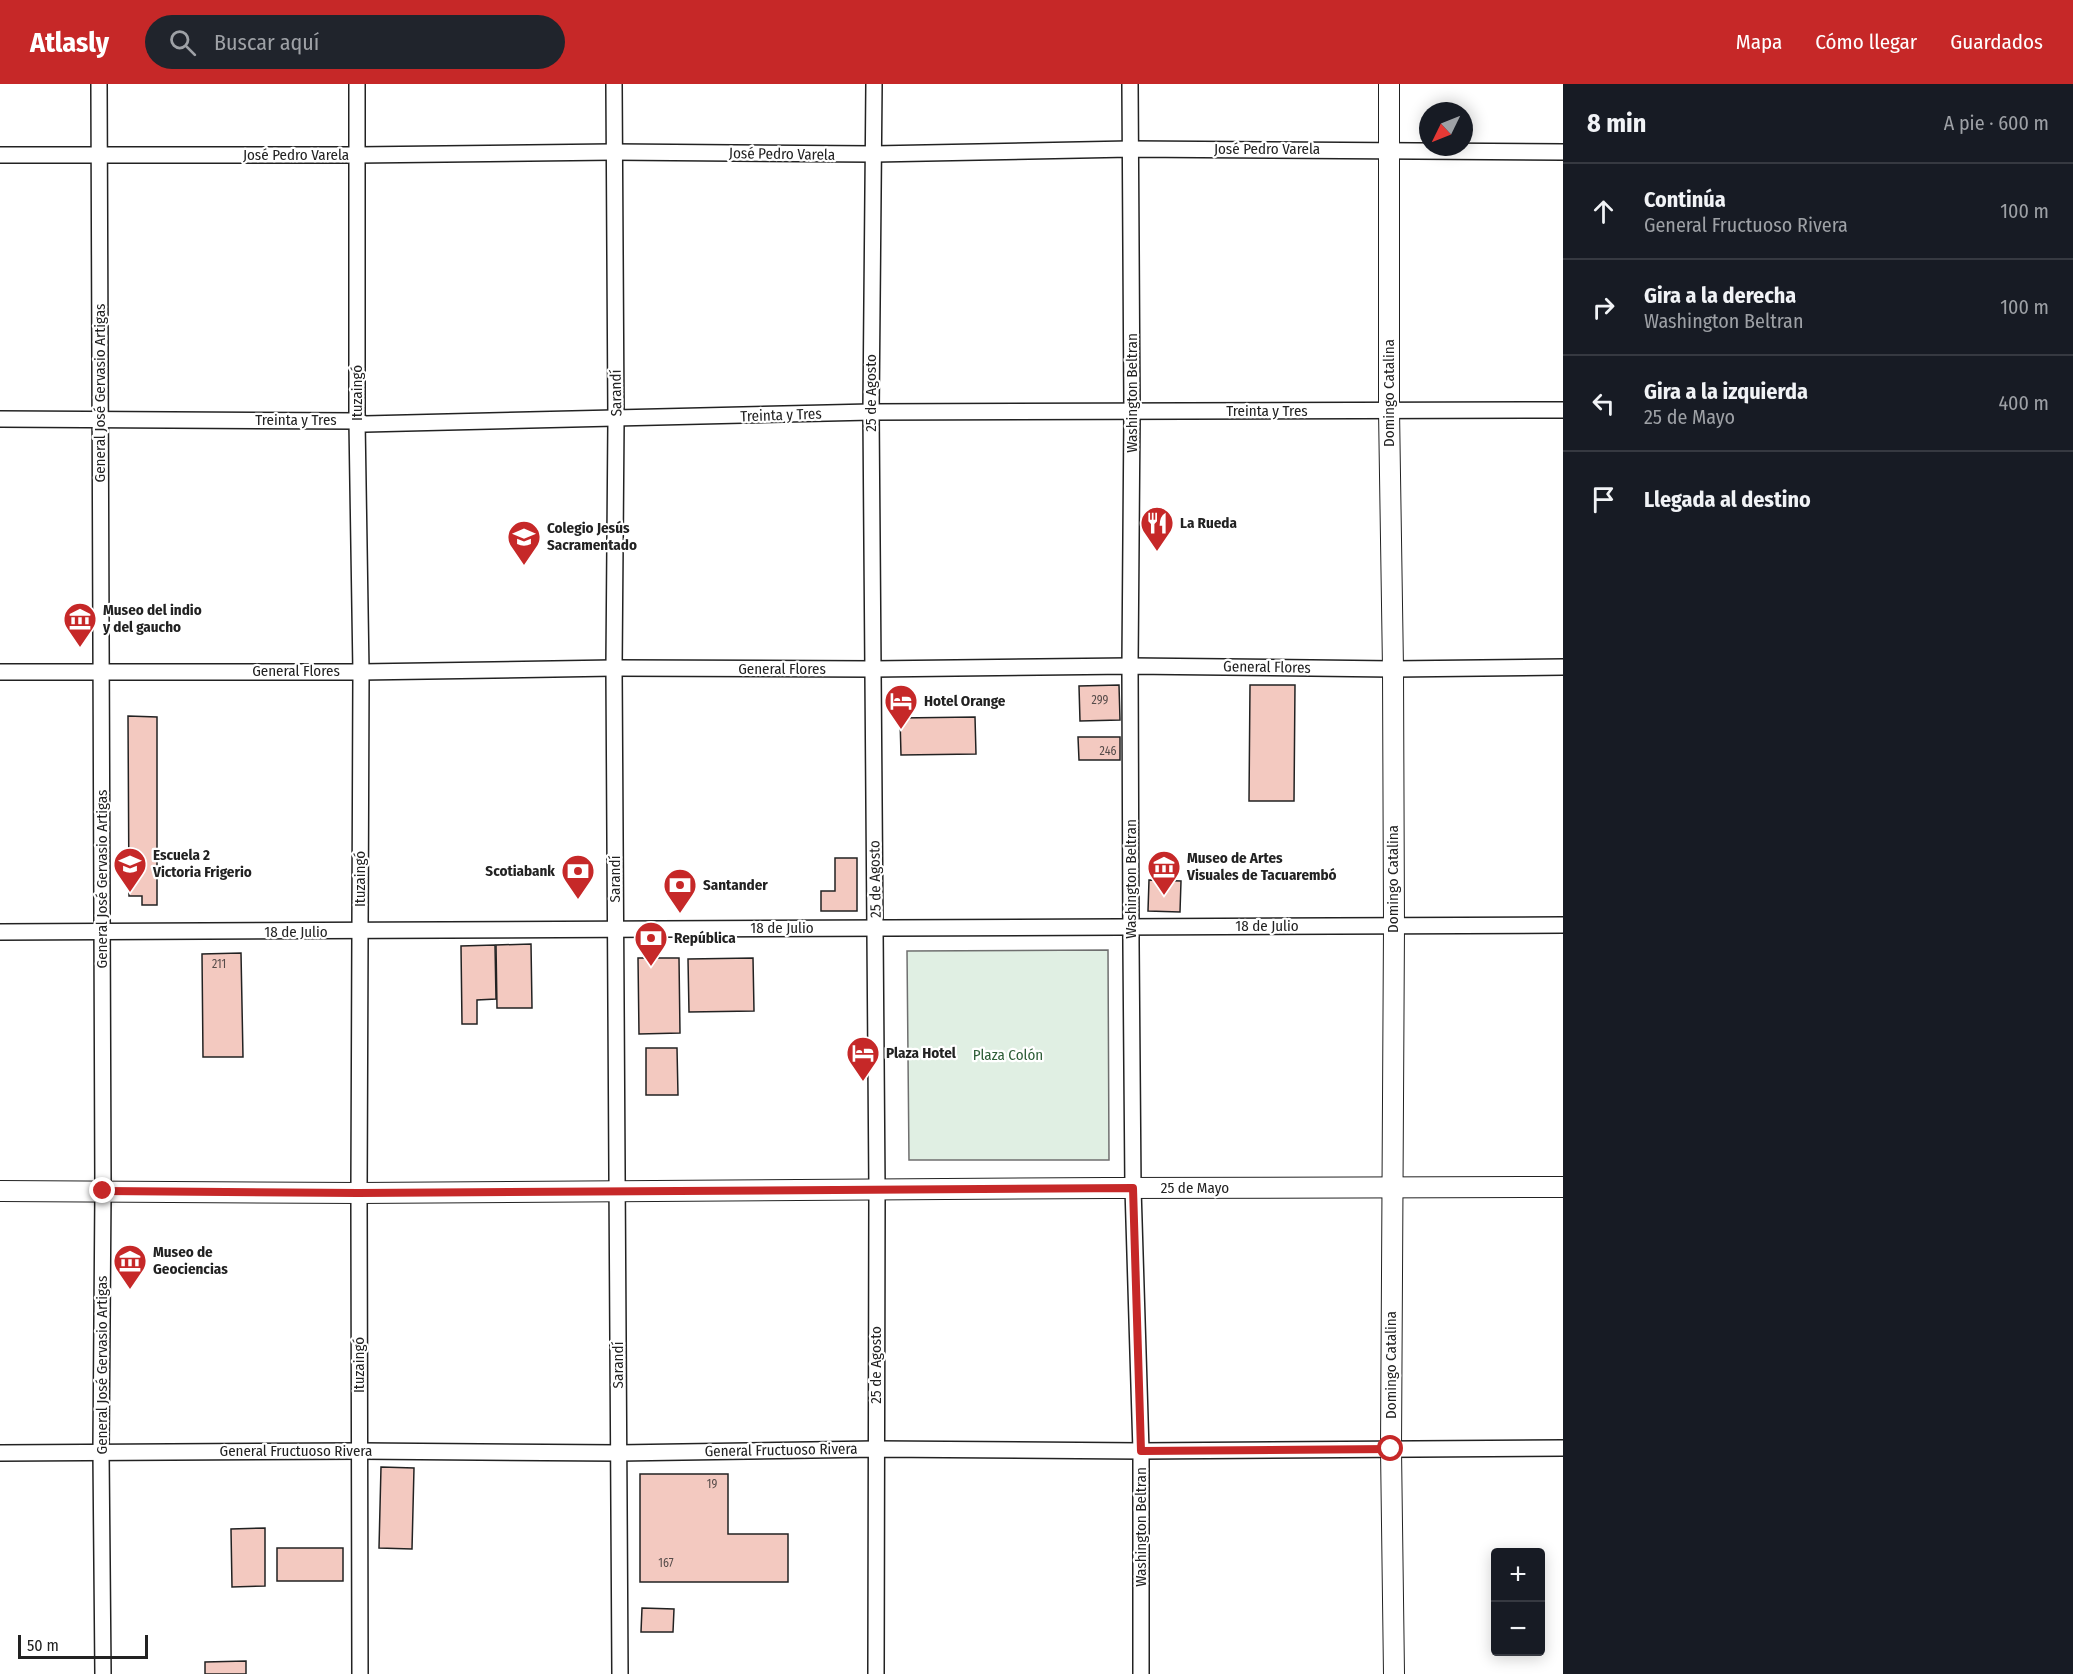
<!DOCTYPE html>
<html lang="es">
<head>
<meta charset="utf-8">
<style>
  body { margin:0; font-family:"Fira Sans Condensed",sans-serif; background:#20242c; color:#f1f3f6 }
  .controls { position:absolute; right:18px; bottom:18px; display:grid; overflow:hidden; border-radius:6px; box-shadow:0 3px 15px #0003 }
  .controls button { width:54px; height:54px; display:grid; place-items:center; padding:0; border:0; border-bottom:2px solid #363941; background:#171b24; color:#f1f3f6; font:30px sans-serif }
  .compass { position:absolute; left:1419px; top:18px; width:54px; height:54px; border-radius:50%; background:#171b24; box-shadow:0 3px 15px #0003; rotate:227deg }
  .scale { position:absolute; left:18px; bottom:15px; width:130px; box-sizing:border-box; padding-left:6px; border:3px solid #222; border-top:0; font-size:16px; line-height:21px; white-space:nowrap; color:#222; -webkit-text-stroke:4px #fff; paint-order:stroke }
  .stop { position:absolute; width:18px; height:18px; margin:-14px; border:4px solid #c62828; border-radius:50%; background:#fff }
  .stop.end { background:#c62828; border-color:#fff; box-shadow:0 2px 6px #0008 }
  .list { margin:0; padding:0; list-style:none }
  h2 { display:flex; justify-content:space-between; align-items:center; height:78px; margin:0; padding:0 24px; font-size:26px }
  h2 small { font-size:20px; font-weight:400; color:#9ea1a6 }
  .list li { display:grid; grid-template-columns:39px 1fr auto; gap:18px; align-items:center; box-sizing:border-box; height:96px; padding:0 24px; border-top:2px solid #363941 }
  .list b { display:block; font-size:22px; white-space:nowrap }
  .list p { margin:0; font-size:20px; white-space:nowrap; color:#9ea1a6 }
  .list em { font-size:20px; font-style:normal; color:#9ea1a6 }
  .icon { flex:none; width:33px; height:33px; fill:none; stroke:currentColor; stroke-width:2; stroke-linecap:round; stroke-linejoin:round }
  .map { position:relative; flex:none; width:1563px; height:1590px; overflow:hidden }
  header { display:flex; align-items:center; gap:36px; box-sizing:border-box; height:84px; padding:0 30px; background:#c62828; color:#fff }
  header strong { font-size:28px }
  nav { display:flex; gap:33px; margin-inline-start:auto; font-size:21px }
  .search { width:420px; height:54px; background:#20242c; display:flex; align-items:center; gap:15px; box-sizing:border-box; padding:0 21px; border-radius:33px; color:#9ea1a6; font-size:22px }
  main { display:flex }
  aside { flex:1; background:#171b24 }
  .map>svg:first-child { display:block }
  .green { fill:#e0efe3; stroke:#6f6f6f; stroke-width:1.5 }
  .building { fill:#f3c9c0; stroke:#222; stroke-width:1.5 }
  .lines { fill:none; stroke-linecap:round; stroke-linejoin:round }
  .minor-casing { stroke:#222; stroke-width:18 }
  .tertiary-casing { stroke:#222; stroke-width:22 }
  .minor { stroke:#fff; stroke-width:15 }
  .tertiary { stroke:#fff; stroke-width:20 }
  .route { stroke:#c62828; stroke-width:8 }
  .labels { text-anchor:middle; stroke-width:4.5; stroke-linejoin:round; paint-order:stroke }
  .number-label { font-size:12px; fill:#564c4a }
  .street-label { font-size:15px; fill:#222; stroke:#fff }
  .poi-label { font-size:15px; font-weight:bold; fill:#222; stroke:#fff; text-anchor:start }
  .park-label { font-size:15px; fill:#2f5e38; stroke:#fff }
</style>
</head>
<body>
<header>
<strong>Atlasly</strong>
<div class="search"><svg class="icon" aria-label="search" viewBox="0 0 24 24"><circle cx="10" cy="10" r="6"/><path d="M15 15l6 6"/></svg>Buscar aquí</div>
<nav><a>Mapa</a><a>Cómo llegar</a><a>Guardados</a></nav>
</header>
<main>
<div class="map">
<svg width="1563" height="1590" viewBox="0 0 1563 1590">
  <rect width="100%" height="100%" fill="#fff"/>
  <!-- green -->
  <path class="green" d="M1108,866L1109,1076H909L907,867Z"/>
  <!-- building -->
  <g class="building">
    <path d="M1119,601L1120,636L1080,637L1079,602Z"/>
    <path d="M1250,601H1295L1294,717H1249Z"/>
    <path d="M128,632L157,633V821H142V812H129Z"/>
    <path d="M975,633L976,670L901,671L900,634Z"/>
    <path d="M1078,653H1120V676H1079Z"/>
    <path d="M835,774H857V827H821V807H835Z"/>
    <path d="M1149,796L1181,797L1180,828L1148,827Z"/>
    <path d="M531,860L532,924H497L496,861Z"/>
    <path d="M495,861L496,915L477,916V940H462L461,862Z"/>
    <path d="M241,869L243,973H203L202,870Z"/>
    <path d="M638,874H679L680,949L639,950Z"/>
    <path d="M753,874L754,927L689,928L688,875Z"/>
    <path d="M646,964H677L678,1011H646Z"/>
    <path d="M381,1383L414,1384L412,1465L379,1464Z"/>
    <path d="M640,1390H728V1450H788V1498H640Z"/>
    <path d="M265,1444V1502L232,1503L231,1445Z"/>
    <rect x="277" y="1464" width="66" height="33"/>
    <path d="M642,1524L674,1525L673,1548H641Z"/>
    <path d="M246,1577V1590H205V1578Z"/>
  </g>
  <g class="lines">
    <defs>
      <g id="minor">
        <path d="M99,0L103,1107L101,1368L103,1590"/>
        <path d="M357,0V337L361,588L359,1109L360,1590"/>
        <path d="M614,0L616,336L614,584L620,1590"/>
        <path d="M874,0L871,328L877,1105L876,1590"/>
        <path d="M1130,0L1132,328L1130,582L1131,862L1133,1104L1141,1367V1590"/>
        <path d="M0,71H357L613,68L874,70L1130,65L1563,68"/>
        <path d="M0,335L357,337L365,340L871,328L1563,326"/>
        <path d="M0,588H361L614,584L873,585L1130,582L1393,585L1563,583"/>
        <path d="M0,848L1563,841"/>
        <path d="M0,1369L360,1367L618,1369L876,1365L1141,1367L1563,1364"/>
      </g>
      <g id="tertiary">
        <path d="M1389,0V326L1393,585L1394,842L1391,1365L1394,1590"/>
        <path d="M0,1107L359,1109L1108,1104L1563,1103"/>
      </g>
    </defs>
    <!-- minor casing -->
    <use href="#minor" class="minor-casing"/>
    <!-- tertiary casing -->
    <use href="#tertiary" class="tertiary-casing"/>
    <!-- minor -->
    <use href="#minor" class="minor"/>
    <!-- tertiary -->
    <use href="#tertiary" class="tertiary"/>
  </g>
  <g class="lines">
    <!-- route -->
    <path class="route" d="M103,1107L358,1109L1133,1104L1141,1367L1391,1365"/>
  </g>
  <!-- icons -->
  <defs>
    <symbol id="restaurant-pin" viewBox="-11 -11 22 30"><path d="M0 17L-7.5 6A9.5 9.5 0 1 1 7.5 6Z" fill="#c62828" stroke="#fff"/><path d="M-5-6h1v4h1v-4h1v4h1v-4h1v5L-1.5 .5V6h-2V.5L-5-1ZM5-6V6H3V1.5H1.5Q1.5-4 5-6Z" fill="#fff"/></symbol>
    <symbol id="school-pin" viewBox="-11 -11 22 30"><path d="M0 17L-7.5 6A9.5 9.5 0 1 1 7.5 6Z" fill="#c62828" stroke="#fff"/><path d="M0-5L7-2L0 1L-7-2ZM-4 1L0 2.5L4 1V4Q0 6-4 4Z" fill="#fff"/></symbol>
    <symbol id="museum-pin" viewBox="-11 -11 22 30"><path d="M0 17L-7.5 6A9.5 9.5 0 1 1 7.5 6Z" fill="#c62828" stroke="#fff"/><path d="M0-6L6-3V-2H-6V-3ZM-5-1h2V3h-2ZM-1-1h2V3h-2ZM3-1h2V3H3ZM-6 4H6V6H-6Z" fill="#fff"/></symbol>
    <symbol id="hotel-pin" viewBox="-11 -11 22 30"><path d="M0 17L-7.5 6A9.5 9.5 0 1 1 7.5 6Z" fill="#c62828" stroke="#fff"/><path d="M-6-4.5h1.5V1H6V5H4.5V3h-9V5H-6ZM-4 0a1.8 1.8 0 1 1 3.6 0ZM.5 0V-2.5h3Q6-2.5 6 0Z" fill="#fff"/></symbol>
    <symbol id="bank-pin" viewBox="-11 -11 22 30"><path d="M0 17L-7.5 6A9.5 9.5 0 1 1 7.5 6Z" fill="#c62828" stroke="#fff"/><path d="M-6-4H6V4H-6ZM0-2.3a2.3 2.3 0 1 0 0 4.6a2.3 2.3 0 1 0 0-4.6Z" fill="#fff"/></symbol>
  </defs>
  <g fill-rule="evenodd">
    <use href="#restaurant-pin" x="1138" y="420" width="38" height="52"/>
    <use href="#school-pin" x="505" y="434" width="38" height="52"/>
    <use href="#museum-pin" x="61" y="516" width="38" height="52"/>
    <use href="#hotel-pin" x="882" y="598" width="38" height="52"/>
    <use href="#school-pin" x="111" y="761" width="38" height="52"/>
    <use href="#museum-pin" x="1145" y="764" width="38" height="52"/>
    <use href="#bank-pin" x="559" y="768" width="38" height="52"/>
    <use href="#bank-pin" x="661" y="782" width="38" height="52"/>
    <use href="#bank-pin" x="632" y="835" width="38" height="52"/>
    <use href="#hotel-pin" x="844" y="950" width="38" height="52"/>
    <use href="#museum-pin" x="111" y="1158" width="38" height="52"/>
  </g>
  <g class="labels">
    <!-- number labels -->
    <g class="number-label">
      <text x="1100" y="620">299</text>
      <text x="1108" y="671">246</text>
      <text x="219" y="884">211</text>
      <text x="712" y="1404">19</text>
      <text x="666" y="1483">167</text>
    </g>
    <!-- street labels -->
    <g class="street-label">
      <text x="1267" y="70">José Pedro Varela</text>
      <text transform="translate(782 70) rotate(1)" y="5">José Pedro Varela</text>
      <text x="296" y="76">José Pedro Varela</text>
      <text transform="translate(100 309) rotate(-90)" y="5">General José Gervasio Artigas</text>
      <text transform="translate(357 309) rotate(-90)" y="5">Ituzaingó</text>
      <text transform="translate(616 309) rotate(-91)" y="5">Sarandí</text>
      <text transform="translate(871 309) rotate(-90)" y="5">25 de Agosto</text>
      <text transform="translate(1132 309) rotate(-90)" y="5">Washington Beltran</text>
      <text transform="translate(1389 309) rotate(-90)" y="5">Domingo Catalina</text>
      <text x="1267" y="332">Treinta y Tres</text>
      <text transform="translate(781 331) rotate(-2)" y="5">Treinta y Tres</text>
      <text x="296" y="341">Treinta y Tres</text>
      <text transform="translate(1267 583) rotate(1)" y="5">General Flores</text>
      <text x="782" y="590">General Flores</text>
      <text x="296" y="592">General Flores</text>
      <text transform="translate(102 795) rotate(-90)" y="5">General José Gervasio Artigas</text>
      <text transform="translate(360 795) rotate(-90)" y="5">Ituzaingó</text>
      <text transform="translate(615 795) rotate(-90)" y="5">Sarandí</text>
      <text transform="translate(875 795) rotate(-91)" y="5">25 de Agosto</text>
      <text transform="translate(1131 795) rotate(-90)" y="5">Washington Beltran</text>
      <text transform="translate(1393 795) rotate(-90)" y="5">Domingo Catalina</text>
      <text x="1267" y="847">18 de Julio</text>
      <text x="782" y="849">18 de Julio</text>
      <text x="296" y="853">18 de Julio</text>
      <text x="1195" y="1109">25 de Mayo</text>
      <text transform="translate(102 1281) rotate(-90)" y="5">General José Gervasio Artigas</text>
      <text transform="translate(359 1281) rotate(-90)" y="5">Ituzaingó</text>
      <text transform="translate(618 1281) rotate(-90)" y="5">Sarandí</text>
      <text transform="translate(876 1281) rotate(-90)" y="5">25 de Agosto</text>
      <text transform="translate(1391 1281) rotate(-90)" y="5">Domingo Catalina</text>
      <text transform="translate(781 1366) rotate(-1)" y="5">General Fructuoso Rivera</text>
      <text x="296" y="1372">General Fructuoso Rivera</text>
      <text transform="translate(1141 1443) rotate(-90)" y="5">Washington Beltran</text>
    </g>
    <!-- poi labels -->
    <g class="poi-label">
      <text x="1180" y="444">La Rueda</text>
      <text x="547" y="449">Colegio Jesús<tspan x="547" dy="17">Sacramentado</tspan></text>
      <text x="103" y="531">Museo del indio<tspan x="103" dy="17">y del gaucho</tspan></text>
      <text x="924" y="622">Hotel Orange</text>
      <text x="153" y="776">Escuela 2<tspan x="153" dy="17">Victoria Frigerio</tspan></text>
      <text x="1187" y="779">Museo de Artes<tspan x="1187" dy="17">Visuales de Tacuarembó</tspan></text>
      <text x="555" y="792" text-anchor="end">Scotiabank</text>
      <text x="703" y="806">Santander</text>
      <text x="674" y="859">República</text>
      <text x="886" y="974">Plaza Hotel</text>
      <text x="153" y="1173">Museo de<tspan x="153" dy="17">Geociencias</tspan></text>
    </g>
    <!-- park labels -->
    <g class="park-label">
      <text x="1008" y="976">Plaza Colón</text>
    </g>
  </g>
</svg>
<div class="controls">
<button>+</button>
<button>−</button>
</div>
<svg class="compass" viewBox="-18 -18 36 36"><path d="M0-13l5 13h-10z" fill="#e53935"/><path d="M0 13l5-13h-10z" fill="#9ea1a6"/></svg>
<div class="scale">50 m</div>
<div class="stop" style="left:1391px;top:1365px"></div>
<div class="stop end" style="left:103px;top:1107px"></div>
</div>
<aside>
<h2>8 min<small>A pie · 600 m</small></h2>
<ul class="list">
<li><svg class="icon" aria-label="ahead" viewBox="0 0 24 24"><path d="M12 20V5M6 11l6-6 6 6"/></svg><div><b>Continúa</b><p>General Fructuoso Rivera</p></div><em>100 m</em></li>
<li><svg class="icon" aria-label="right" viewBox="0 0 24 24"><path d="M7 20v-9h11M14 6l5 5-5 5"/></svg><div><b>Gira a la derecha</b><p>Washington Beltran</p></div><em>100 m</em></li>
<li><svg class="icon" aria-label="left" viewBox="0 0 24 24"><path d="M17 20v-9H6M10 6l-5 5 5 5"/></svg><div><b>Gira a la izquierda</b><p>25 de Mayo</p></div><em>400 m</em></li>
<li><svg class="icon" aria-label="arrive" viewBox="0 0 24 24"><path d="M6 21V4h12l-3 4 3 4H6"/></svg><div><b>Llegada al destino</b></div></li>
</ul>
</aside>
</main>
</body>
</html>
